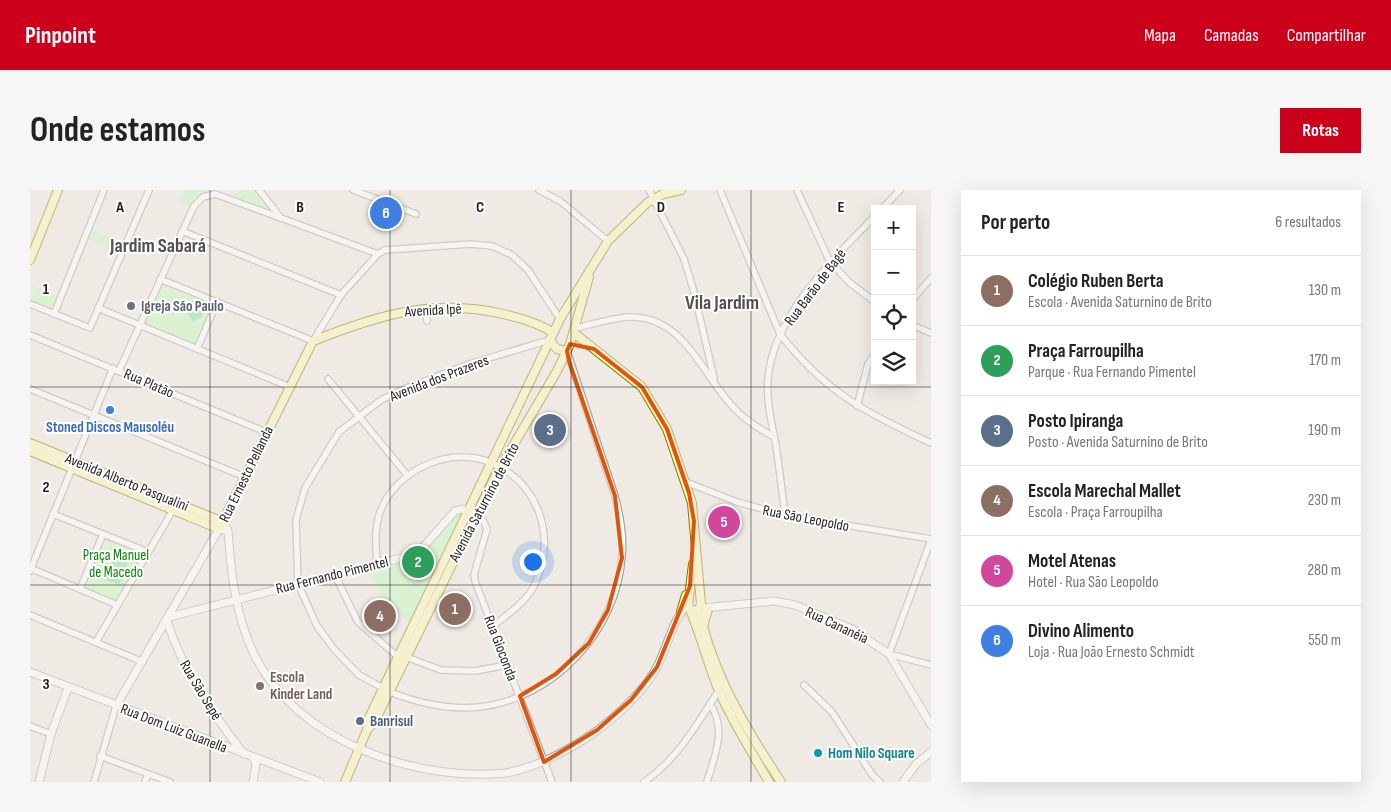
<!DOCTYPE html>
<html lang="pt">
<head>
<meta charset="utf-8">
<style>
  body { margin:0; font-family:"Sofia Sans Condensed",sans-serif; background:#f6f6f6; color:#222 }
  .controls { position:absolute; right:15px; top:15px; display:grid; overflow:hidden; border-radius:0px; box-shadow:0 5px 20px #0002 }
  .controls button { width:45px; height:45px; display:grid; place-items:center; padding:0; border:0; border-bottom:1px solid #e0e0e0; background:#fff; color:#222; font:25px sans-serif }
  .you { position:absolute; left:502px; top:371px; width:18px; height:18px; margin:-12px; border:4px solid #fff; border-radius:50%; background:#1a73e8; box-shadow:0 0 0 8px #1a73e833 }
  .badge { display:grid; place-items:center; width:32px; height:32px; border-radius:50%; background:#cd001c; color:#fff; font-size:16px; font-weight:700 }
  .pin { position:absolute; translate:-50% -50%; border:2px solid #fff; box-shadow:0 1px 5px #0006 }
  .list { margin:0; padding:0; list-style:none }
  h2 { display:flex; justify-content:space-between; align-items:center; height:65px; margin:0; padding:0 20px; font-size:21px }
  h2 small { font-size:16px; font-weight:400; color:#767676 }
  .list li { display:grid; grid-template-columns:32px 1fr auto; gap:15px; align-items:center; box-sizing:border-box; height:70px; padding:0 20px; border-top:1px solid #e0e0e0 }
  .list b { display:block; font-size:19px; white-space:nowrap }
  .list p { margin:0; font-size:16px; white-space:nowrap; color:#767676 }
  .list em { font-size:16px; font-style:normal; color:#767676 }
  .icon { flex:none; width:28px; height:28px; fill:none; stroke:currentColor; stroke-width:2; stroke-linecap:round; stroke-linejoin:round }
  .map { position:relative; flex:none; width:901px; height:592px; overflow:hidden; border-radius:0px }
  header { display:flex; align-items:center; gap:30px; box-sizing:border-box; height:70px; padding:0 25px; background:#cd001c; color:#fff }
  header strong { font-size:24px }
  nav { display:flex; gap:28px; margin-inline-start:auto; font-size:18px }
  .intro { display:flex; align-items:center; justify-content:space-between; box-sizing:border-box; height:120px; padding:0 30px }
  h1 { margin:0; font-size:35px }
  .button { padding:12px 22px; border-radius:0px; background:#cd001c; color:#fff; font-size:18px; font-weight:700 }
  main { display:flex; gap:30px; padding:0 30px }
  aside { flex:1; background:#fff; border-radius:0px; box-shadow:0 5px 20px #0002 }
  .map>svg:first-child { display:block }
  .park { fill:#c1fdbd }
  .pitch { fill:#7ce5ae }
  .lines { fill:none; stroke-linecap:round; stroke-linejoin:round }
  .minor-casing { stroke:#a5a5a5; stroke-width:8 }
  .tertiary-casing { stroke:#a5a5a5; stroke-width:9 }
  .secondary-casing { stroke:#7b7700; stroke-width:10 }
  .minor { stroke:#fff; stroke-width:5.5 }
  .tertiary { stroke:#fff; stroke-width:7 }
  .secondary { stroke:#fef8b4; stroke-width:8 }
  .marked { fill:none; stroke:#de560d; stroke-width:4; stroke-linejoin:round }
  .grid { fill:none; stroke:#1e1e1e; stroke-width:1; stroke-opacity:0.55 }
  .worship-dot { fill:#6b7280; stroke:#fff; stroke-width:2 }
  .shop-dot { fill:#3f7fe0; stroke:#fff; stroke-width:2 }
  .education-dot { fill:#8d6e63; stroke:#fff; stroke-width:2 }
  .service-dot { fill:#5c6f8a; stroke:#fff; stroke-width:2 }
  .culture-dot { fill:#0f9aa8; stroke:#fff; stroke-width:2 }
  .labels { text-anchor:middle; stroke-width:4; stroke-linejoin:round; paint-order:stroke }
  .street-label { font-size:15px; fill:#1e1e1e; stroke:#fff }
  .worship-label { font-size:15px; font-weight:bold; fill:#5b616d; stroke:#fff; text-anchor:start }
  .shop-label { font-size:15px; font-weight:bold; fill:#366cbe; stroke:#fff }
  .park-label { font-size:15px; fill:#0a8503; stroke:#fff }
  .education-label { font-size:15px; font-weight:bold; fill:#785e54; stroke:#fff; text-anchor:start }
  .service-label { font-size:15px; font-weight:bold; fill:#4e5e75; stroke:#fff; text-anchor:start }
  .culture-label { font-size:15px; font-weight:bold; fill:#0d838f; stroke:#fff; text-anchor:start }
  .district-label { font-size:20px; font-weight:bold; fill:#515151; stroke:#fff }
  .grid-label { font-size:16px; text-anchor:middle; font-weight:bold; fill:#1e1e1e; stroke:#fff; stroke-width:4; stroke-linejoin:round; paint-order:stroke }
</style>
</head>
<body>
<header>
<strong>Pinpoint</strong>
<nav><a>Mapa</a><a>Camadas</a><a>Compartilhar</a></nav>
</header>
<div class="intro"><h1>Onde estamos</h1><a class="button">Rotas</a></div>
<main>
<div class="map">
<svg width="901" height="592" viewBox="0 0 901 592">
  <rect width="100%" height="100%" fill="#f0eae4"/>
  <!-- park -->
  <g class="park">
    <path d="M155,0H180L181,1L161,17L149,12Z"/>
    <path d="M211,0H227L245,25L200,8Z"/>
    <path d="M61,40L92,53L88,63L57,49Z"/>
    <path d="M130,94L183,116L166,156L113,133Z"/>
    <path d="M2,95L28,106L22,121L0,113L3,105Z"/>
    <path d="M431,322L433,326L380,433L363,418L360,419L350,404L339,379L392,366L426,323Z"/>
    <path d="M76,349L113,364L87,410L56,397Z"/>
  </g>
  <!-- pitch -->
  <g class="pitch">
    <path d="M164,110L173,126L163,132L153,117Z"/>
    <path d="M85,365L99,371L89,395L75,390Z"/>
  </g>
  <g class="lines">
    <defs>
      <g id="minor">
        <path d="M229,0L251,28L348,64"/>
        <path d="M323,0L386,24"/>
        <path d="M509,0L530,11L578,51"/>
        <path d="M619,0L654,69L664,102L684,188"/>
        <path d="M690,0L750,144C795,202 836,223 901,253"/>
        <path d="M767,0L800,72L820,93L845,112"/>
        <path d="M852,19L870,0"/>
        <path d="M152,41L311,105"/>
        <path d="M130,89L283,151L311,105L348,64L355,60L440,54L462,56L482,65L498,80L530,129"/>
        <path d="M882,110L901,88"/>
        <path d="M0,114L60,138L119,0"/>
        <path d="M68,118L260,197"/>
        <path d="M396,119L397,131"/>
        <path d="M24,124L74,0"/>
        <path d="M882,135L901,143"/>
        <path d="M546,138C563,134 582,128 599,127C654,125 672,185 704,218C716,231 730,239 744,247"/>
        <path d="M0,145L236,242"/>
        <path d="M167,159L187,112"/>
        <path d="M89,181L164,16L173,7L185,4L251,28"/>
        <path d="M298,189L378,286"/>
        <path d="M0,199L215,287"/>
        <path d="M827,216L838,174L845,164"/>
        <path d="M656,292L707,312L755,325L901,349"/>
        <path d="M23,324L118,362"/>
        <path d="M755,325C752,300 749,275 745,250C741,230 736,209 738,189C743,126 803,69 845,26"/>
        <path d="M446,326L453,330L457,339L444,385L445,391L522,592"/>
        <path d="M901,350L859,464L901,475"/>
        <path d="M347,374C346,356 344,339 350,322C366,279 422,254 464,274C512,297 526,350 504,396C495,413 478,424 463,436"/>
        <path d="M0,378L87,415"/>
        <path d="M0,381L83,178"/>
        <path d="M305,385L328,432L368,467"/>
        <path d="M50,399L73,344"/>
        <path d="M0,425L113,472"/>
        <path d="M66,452L144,318"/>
        <path d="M376,467L411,480L445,481L477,475"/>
        <path d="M774,495L802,522L843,586L850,592"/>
        <path d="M353,498L329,485L304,459L287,436L268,394L266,330L275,298L309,242L351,210L379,197L439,174L519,150"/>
        <path d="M360,502C388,513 418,520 449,517C524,509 587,441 592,366C594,345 590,326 585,306L537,161"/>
        <path d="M0,536L21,544"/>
        <path d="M70,566L140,592"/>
        <path d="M64,592L86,516"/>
        <path d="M115,592L118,584"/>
        <path d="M614,592C648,569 667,534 689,500"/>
        <path d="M677,592C685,565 697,539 680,514"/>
      </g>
      <g id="tertiary">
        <path d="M193,332L198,341C201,383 205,423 223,462C264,550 383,592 476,583C509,577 541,559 568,540C590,523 614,501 627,477C637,458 641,435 654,418"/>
        <path d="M673,418L744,411L765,415L822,439L859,464L901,535"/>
        <path d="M139,427L387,364L425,321L432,319L446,326"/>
        <path d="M137,431C153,481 182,523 214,564"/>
        <path d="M0,482L290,592"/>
        <path d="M86,516L189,339L194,340"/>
        <path d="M9,592L21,544L38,498"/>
        <path d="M223,592L226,574L223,567"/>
        <path d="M873,592L886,574L901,562"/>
      </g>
      <g id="secondary">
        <path d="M0,70L28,0"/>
        <path d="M544,143L612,197L637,239L662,313L671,414L669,419L662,421"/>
        <path d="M519,150L527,159L537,161"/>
        <path d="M0,253L193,332"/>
        <path d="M0,261L189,339L283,151C348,125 403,108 473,124C490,128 509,133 523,143"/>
        <path d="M663,374L658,415C670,442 677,473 689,501C703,533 722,562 739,592"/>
        <path d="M669,419C682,483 716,539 751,592"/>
        <path d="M651,422L656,405"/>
        <path d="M673,436L678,419"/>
        <path d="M337,540L339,528L368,467L530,129L578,51L617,13L633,4L651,0"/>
        <path d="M315,592L337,540L345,531L467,283L527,181L540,154L559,87"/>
      </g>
    </defs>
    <!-- minor casing -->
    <use href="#minor" class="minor-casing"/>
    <!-- tertiary casing -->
    <use href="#tertiary" class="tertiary-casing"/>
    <!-- secondary casing -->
    <use href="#secondary" class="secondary-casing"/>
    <!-- minor -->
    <use href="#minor" class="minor"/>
    <!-- tertiary -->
    <use href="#tertiary" class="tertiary"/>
    <!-- secondary -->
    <use href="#secondary" class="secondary"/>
  </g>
  <!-- marked area -->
  <path d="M0 0H901V592H0ZM540,154L564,159L612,197L637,239L659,303L664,331L660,396L627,477L601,510L567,540L514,572L490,506L526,484L559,453L578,420L592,368L585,306L539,171L537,161Z" fill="#f0eae4" fill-opacity=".55" fill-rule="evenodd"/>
  <path class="marked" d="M540,154L564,159L612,197L637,239L659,303L664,331L660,396L627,477L601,510L567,540L514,572L490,506L526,484L559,453L578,420L592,368L585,306L539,171L537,161Z"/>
  <!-- grid -->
  <path class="grid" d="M180,0V592M360,0V592M541,0V592M721,0V592M0,197H901M0,395H901"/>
  <!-- markers -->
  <circle class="worship-dot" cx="101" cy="116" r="5"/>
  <circle class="shop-dot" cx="80" cy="220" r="5"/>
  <circle class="education-dot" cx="230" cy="496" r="5"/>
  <circle class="service-dot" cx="330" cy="531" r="5"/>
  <circle class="culture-dot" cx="788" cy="563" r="5"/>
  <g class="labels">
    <!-- street labels -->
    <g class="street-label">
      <text transform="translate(785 97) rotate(-53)" y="5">Rua Barão de Bagé</text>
      <text transform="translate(403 120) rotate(-3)" y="5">Avenida Ipê</text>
      <text transform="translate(409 188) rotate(-21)" y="5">Avenida dos Prazeres</text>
      <text transform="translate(119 193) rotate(23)" y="5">Rua Platão</text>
      <text transform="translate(216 284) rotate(-64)" y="5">Rua Ernesto Pellanda</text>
      <text transform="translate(97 292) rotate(22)" y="5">Avenida Alberto Pasqualini</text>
      <text transform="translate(454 312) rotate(-62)" y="5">Avenida Saturnino de Brito</text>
      <text transform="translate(776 328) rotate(11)" y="5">Rua São Leopoldo</text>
      <text transform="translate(302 385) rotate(-14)" y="5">Rua Fernando Pimentel</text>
      <text transform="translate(807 435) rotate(25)" y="5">Rua Cananéia</text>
      <text transform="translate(471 458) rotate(69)" y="5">Rua Gioconda</text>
      <text transform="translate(171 500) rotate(59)" y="5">Rua São Sepé</text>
      <text transform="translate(144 538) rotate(21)" y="5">Rua Dom Luiz Guanella</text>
    </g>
    <!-- worship labels -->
    <g class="worship-label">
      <text x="111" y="121">Igreja São Paulo</text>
    </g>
    <!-- shop labels -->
    <g class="shop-label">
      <text x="80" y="242">Stoned Discos Mausoléu</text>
    </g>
    <!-- park labels -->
    <g class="park-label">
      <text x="86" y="370">Praça Manuel<tspan x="86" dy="17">de Macedo</tspan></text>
    </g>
    <!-- education labels -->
    <g class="education-label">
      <text x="240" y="492">Escola<tspan x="240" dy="17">Kinder Land</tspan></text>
    </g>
    <!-- service labels -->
    <g class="service-label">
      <text x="340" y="536">Banrisul</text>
    </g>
    <!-- culture labels -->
    <g class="culture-label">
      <text x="798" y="568">Hom Nilo Square</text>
    </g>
    <!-- district labels -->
    <g class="district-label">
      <text x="128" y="62">Jardim Sabará</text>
      <text x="692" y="119">Vila Jardim</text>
    </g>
  </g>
  <g class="grid-label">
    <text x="90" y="22">A</text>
    <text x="270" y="22">B</text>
    <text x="450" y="22">C</text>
    <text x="631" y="22">D</text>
    <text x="811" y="22">E</text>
    <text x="16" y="104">1</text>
    <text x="16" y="302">2</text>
    <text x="16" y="499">3</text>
  </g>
</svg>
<div class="controls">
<button>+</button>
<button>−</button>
<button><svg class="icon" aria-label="locate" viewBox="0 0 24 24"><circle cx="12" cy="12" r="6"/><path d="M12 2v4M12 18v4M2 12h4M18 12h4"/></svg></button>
<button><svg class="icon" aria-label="layers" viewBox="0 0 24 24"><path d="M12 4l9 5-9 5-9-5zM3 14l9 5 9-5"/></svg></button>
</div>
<div class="you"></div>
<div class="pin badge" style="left:425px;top:419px;background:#8d6e63">1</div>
<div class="pin badge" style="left:388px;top:372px;background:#2e9e5b">2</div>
<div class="pin badge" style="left:520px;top:240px;background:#5c6f8a">3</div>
<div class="pin badge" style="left:350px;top:426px;background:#8d6e63">4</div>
<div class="pin badge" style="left:694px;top:332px;background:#d1479c">5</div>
<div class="pin badge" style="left:356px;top:23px;background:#3f7fe0">6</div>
</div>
<aside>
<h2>Por perto<small>6 resultados</small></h2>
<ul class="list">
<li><span class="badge" style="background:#8d6e63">1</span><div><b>Colégio Ruben Berta</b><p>Escola · Avenida Saturnino de Brito</p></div><em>130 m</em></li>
<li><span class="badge" style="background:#2e9e5b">2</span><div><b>Praça Farroupilha</b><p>Parque · Rua Fernando Pimentel</p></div><em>170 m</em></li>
<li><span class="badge" style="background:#5c6f8a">3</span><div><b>Posto Ipiranga</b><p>Posto · Avenida Saturnino de Brito</p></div><em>190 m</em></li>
<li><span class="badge" style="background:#8d6e63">4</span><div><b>Escola Marechal Mallet</b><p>Escola · Praça Farroupilha</p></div><em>230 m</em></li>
<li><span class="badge" style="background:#d1479c">5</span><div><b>Motel Atenas</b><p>Hotel · Rua São Leopoldo</p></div><em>280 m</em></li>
<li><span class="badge" style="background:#3f7fe0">6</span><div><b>Divino Alimento</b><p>Loja · Rua João Ernesto Schmidt</p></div><em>550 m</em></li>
</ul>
</aside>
</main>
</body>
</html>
